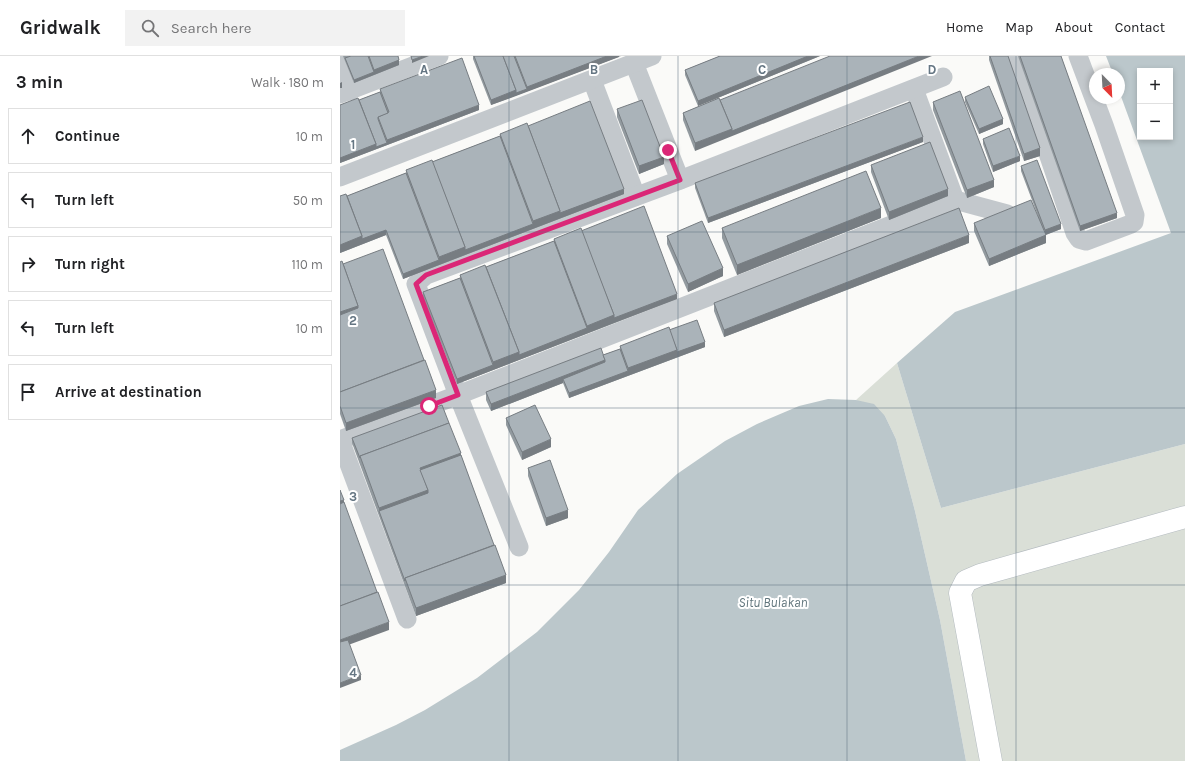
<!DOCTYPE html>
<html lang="en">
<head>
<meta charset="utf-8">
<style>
  body { margin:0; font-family:Karla,sans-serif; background:#f2f2f2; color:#202124 }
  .controls { position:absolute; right:12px; top:12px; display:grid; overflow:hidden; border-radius:0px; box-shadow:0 2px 6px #0003 }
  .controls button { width:36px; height:36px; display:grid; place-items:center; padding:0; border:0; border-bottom:1px solid #e0e0e0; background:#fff; color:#202124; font:20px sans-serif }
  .compass { position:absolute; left:749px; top:12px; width:36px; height:36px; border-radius:50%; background:#fff; box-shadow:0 2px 6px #0003; rotate:156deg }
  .stop { position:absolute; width:12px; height:12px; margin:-9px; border:3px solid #db2777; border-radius:50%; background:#fff }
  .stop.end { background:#db2777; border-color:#fff; box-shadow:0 1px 4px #0008 }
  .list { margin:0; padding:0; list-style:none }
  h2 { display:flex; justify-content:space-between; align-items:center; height:52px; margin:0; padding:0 16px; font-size:17px }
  h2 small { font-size:13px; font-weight:400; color:#757577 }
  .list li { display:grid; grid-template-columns:26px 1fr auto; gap:12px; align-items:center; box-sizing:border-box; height:56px; margin:0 8px 8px; padding:0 8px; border:1px solid #e0e0e0; border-radius:0px }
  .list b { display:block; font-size:15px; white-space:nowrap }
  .list em { font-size:13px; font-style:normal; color:#757577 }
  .icon { flex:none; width:22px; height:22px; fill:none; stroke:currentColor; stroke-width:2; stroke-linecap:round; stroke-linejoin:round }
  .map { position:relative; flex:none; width:845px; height:705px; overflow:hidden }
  header { display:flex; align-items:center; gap:24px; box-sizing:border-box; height:56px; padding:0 20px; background:#fff; border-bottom:1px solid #e0e0e0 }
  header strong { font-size:19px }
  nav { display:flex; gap:22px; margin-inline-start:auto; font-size:14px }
  .search { width:280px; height:36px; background:#f2f2f2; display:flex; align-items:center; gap:10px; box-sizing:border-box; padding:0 14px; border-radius:0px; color:#757577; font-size:15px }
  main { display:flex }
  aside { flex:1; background:#fff }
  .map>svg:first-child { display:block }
  .green { fill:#dadfd7 }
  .water { fill:#bbc7cb; fill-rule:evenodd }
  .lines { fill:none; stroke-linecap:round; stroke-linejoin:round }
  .secondary-casing { stroke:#b3babf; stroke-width:23 }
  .street { stroke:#c3c8cc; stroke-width:19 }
  .secondary { stroke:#fff; stroke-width:22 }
  .wall { fill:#929a9f }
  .shaded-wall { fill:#777d82 }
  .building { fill:#aab3b9; stroke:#777d82 }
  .route { stroke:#db2777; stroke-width:5 }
  .grid { fill:none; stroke:#657683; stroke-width:1; stroke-opacity:0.55 }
  .labels { text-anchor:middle; stroke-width:4; stroke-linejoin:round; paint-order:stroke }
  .water-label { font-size:13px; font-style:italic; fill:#60757c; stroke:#fff }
  .grid-label { font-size:13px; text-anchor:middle; font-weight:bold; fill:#657683; stroke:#fff; stroke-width:4; stroke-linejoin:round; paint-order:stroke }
</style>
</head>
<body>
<header>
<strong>Gridwalk</strong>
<div class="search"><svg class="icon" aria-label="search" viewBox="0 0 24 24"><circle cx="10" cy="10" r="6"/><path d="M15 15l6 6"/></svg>Search here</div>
<nav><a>Home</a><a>Map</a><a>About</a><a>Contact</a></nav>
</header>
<main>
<aside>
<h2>3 min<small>Walk · 180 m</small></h2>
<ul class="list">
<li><svg class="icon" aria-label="ahead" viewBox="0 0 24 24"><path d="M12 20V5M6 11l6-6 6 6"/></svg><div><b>Continue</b></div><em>10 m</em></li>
<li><svg class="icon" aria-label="left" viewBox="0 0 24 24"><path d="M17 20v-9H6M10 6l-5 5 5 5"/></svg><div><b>Turn left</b></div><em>50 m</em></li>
<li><svg class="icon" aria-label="right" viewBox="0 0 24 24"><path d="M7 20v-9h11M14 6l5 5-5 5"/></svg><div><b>Turn right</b></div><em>110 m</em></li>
<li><svg class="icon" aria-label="left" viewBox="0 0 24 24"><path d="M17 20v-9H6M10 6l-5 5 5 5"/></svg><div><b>Turn left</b></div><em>10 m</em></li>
<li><svg class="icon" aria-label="arrive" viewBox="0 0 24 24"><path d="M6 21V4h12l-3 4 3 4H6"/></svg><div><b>Arrive at destination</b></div></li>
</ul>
</aside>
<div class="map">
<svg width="845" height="705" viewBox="0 0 845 705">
  <rect width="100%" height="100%" fill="#fafaf8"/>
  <!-- green -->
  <path class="green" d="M557,307L601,452L845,388V705H626L600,564L575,455L556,383L545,360L516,344Z"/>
  <!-- water -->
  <g class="water">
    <path d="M766,0H845V388L601,452L557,307L615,256L831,177L779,35V18H773ZM800,15H830V81H800Z"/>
    <path d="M488,343L516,344L534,348L545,360L556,383L575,455L600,564L626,705H0V694L56,669L85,654L137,622L197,576L239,534L269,496L298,454L337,418L385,385L417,368L459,350Z"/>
  </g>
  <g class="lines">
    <defs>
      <path id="secondary" d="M651,705L620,537L626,525L640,519L845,461"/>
    </defs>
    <!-- secondary casing -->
    <use href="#secondary" class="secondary-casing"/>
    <!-- street -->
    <g class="street">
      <path d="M675,0L735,177L739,183L746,185L791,168L794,166L795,159L764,69L738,0"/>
      <path d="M294,7L340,124"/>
      <path d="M0,9L10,35"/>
      <path d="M252,24L296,140"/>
      <path d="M574,33L615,144"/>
      <path d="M0,38L99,0"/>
      <path d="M0,121L312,0"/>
      <path d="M0,384L118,339L615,144L667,158"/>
      <path d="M0,384L67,563"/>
      <path d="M179,491L118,339L76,228L86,219L340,124L603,21"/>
    </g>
    <!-- secondary -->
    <use href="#secondary" class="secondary"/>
  </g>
  <!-- wall -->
  <g class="wall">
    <path d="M3,0H58L59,9L14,27Z"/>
    <path d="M133,0H281L151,49L133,3Z"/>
    <path d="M380,0H480L358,50L345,19V14Z"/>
    <path d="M649,0H668L700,100L684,105L649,4Z"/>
    <path d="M678,0H721L777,162L740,175Z"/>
    <path d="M40,33L139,54L0,107V49L19,44L40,36Z"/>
    <path d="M625,41L663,68L639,78L625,46Z"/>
    <path d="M379,42L355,95L343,64V57Z"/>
    <path d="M593,46L654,131L627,142L593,54Z"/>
    <path d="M277,53L324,108L299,118L277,61Z"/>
    <path d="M188,70L284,138L63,223L46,179L0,197L7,140L66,117V114L92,106L160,80V78Z"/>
    <path d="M643,83L680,105L653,116L643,88Z"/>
    <path d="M583,86L368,167L355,132V127Z"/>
    <path d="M531,109L608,140L549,164L531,116Z"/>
    <path d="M681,110L721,173L706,179V187L649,210L634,175V167L698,160L681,115Z"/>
    <path d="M541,162L397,219L382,182V172Z"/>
    <path d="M241,175L337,243L117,328L83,241V236L120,222V219L146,211L214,185V183Z"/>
    <path d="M327,180L383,220L348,236L327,188Z"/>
    <path d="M629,187L384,281L374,255V247Z"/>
    <path d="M0,206L3,208L96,342L6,375L0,358Z"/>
    <path d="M329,274L365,291L229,342L223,327L151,355L146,344V336L263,299L280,293V290Z"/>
    <path d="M166,362L211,391L182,404L166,369Z"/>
    <path d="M12,382L121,399L166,527L76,560L12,387Z"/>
    <path d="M188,412L228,462L206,470L188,420Z"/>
  </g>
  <!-- shaded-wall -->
  <g class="shaded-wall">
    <path d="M83,0H89L72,7V4Z"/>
    <path d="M267,0H279V1L176,40V37L187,33V31Z"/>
    <path d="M468,0H480L358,50V45Z"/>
    <path d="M579,0H592L355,95V87Z"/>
    <path d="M59,4V9L14,27V24L34,16V14Z"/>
    <path d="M2,26V32H0V27Z"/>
    <path d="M176,34V40L151,49V44Z"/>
    <path d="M139,49V54L0,107V102L36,88L47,87V84Z"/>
    <path d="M663,63V68L639,78V73Z"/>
    <path d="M583,81V86L368,167V162Z"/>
    <path d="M700,92V100L684,105V98Z"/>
    <path d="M680,100V105L653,116V110Z"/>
    <path d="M324,101V108L299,118V110Z"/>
    <path d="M654,124V131L627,142V134Z"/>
    <path d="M284,133V138L125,199V194L193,168V165L220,155Z"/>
    <path d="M608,133V140L549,164V156Z"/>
    <path d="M541,152V162L397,219V209Z"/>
    <path d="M777,157V162L740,175V170Z"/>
    <path d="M721,168V173L705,179V174Z"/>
    <path d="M46,174V179L0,197V189L22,180Z"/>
    <path d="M629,179V187L384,281V274Z"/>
    <path d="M706,179V187L649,210V203Z"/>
    <path d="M125,191V199L63,223V218L99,204V201Z"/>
    <path d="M383,212V220L348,236V228Z"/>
    <path d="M337,238V243L274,267V262Z"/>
    <path d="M18,250V257L0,264V256Z"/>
    <path d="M274,259V267L179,304V299L247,272V270Z"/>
    <path d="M365,286V291L229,342V337L288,315V312L337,294Z"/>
    <path d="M179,296V304L117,328V323L153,309V306Z"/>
    <path d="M265,304V311L223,323V327L151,355V348Z"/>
    <path d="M96,334V342L6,375V367Z"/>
    <path d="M211,383V391L182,404V396Z"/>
    <path d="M121,397V405L81,419L80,412Z"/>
    <path d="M88,434V442L39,455V452Z"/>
    <path d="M4,444V451L0,453V445Z"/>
    <path d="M228,454V462L206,470V462Z"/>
    <path d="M166,519V527L76,560V552Z"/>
    <path d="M49,566V574L0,592V584Z"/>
    <path d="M21,619V624L0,632V627Z"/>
  </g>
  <!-- building -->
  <g class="building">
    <path d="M11,0H28L34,16L14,24L5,2Z"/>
    <path d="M29,0H58L59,4L34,14Z"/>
    <path d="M71,0H83L72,4Z"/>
    <path d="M134,0H163L176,34L151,44Z"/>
    <path d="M163,0H174L187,33L176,37V34Z"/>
    <path d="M175,0H267L187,31Z"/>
    <path d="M380,0H468L358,45L345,14Z"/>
    <path d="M490,0H579L392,75V73L380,44Z"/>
    <path d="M650,0H668L700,92L684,98Z"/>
    <path d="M680,0H721L777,157L740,170Z"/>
    <path d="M122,2L139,49L47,84L38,61L49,56L40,33Z"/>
    <path d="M649,30L663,63L639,73L625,41Z"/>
    <path d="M620,35L654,124L627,134L593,46Z"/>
    <path d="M40,36L48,57L38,61V63L47,87L36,91V88L19,44Z"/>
    <path d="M18,42L36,88L0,102V49Z"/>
    <path d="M379,42L392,73L355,87L343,57Z"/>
    <path d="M302,44L324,101L299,110L277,53Z"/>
    <path d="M250,45L284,133L220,157V155L188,70Z"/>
    <path d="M570,46L583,81L368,162L355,127Z"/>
    <path d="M187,67L220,155L193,165L160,78Z"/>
    <path d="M669,72L680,100L653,110L643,83Z"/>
    <path d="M160,80L193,168L125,194V191L92,106Z"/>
    <path d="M590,86L608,133L549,156L531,109Z"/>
    <path d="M92,104L125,191L99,201L66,114Z"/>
    <path d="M697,104L721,168L705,174L681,110Z"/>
    <path d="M526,115L541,152L397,209L382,172Z"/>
    <path d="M66,117L99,204L63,218L46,174L22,183V180L7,140Z"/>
    <path d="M6,138L22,180L0,189V140Z"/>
    <path d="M691,144L706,179L649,203L634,167Z"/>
    <path d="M304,150L337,238L274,262V259L241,175Z"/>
    <path d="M619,152L629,179L384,274L374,247Z"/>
    <path d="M362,165L383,212L348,228L327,180Z"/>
    <path d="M241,172L274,259L247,270L214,183Z"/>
    <path d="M214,185L247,272L179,299V296L146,211Z"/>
    <path d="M43,193L84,304L0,336V259L18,252V250L3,208Z"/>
    <path d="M2,205L18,250L0,256V206Z"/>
    <path d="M145,209L179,296L153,306L120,219Z"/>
    <path d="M120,222L153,309L117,323L83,236Z"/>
    <path d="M357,264L365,286L337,296V294L329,274Z"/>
    <path d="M329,271L337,294L288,312L280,290Z"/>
    <path d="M261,292L265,304L151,348L146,336Z"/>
    <path d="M280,293L288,315L229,337L223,323L265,306V304L263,299Z"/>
    <path d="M85,304L96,334L6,367L0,350V336Z"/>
    <path d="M102,349L109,367L20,400V402L12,382Z"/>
    <path d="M195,349L211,383L182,396L166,362Z"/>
    <path d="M109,367L121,397L80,412L88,434L39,452L20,400Z"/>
    <path d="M121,399L154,489L65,522V525L39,455L88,437V434L80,414Z"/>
    <path d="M210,404L228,454L206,462L188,412Z"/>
    <path d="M0,434L4,444L0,445Z"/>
    <path d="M4,446L37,536L0,550V448Z"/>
    <path d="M155,489L166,519L76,552L65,522Z"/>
    <path d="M38,536L49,566L0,584V550Z"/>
    <path d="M8,584L21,619L0,627V586Z"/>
  </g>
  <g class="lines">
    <!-- route -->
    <path class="route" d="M89,350L118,339L76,228L86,219L340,124L328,94"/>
  </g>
  <!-- grid -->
  <path class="grid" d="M169,0V705M338,0V705M507,0V705M676,0V705M0,176H845M0,352H845M0,529H845"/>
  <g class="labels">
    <!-- water labels -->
    <g class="water-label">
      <text x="433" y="551">Situ Bulakan</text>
    </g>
  </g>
  <g class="grid-label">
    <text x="84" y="18">A</text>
    <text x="254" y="18">B</text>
    <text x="422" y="18">C</text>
    <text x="592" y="18">D</text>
    <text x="13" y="93">1</text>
    <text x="13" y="269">2</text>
    <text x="13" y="445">3</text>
    <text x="13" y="621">4</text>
  </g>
</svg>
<div class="controls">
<button>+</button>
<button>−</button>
</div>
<svg class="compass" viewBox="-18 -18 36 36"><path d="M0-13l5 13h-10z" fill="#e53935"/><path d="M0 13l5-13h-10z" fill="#757577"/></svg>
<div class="stop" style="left:89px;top:350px"></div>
<div class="stop end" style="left:328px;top:94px"></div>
</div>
</main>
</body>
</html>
